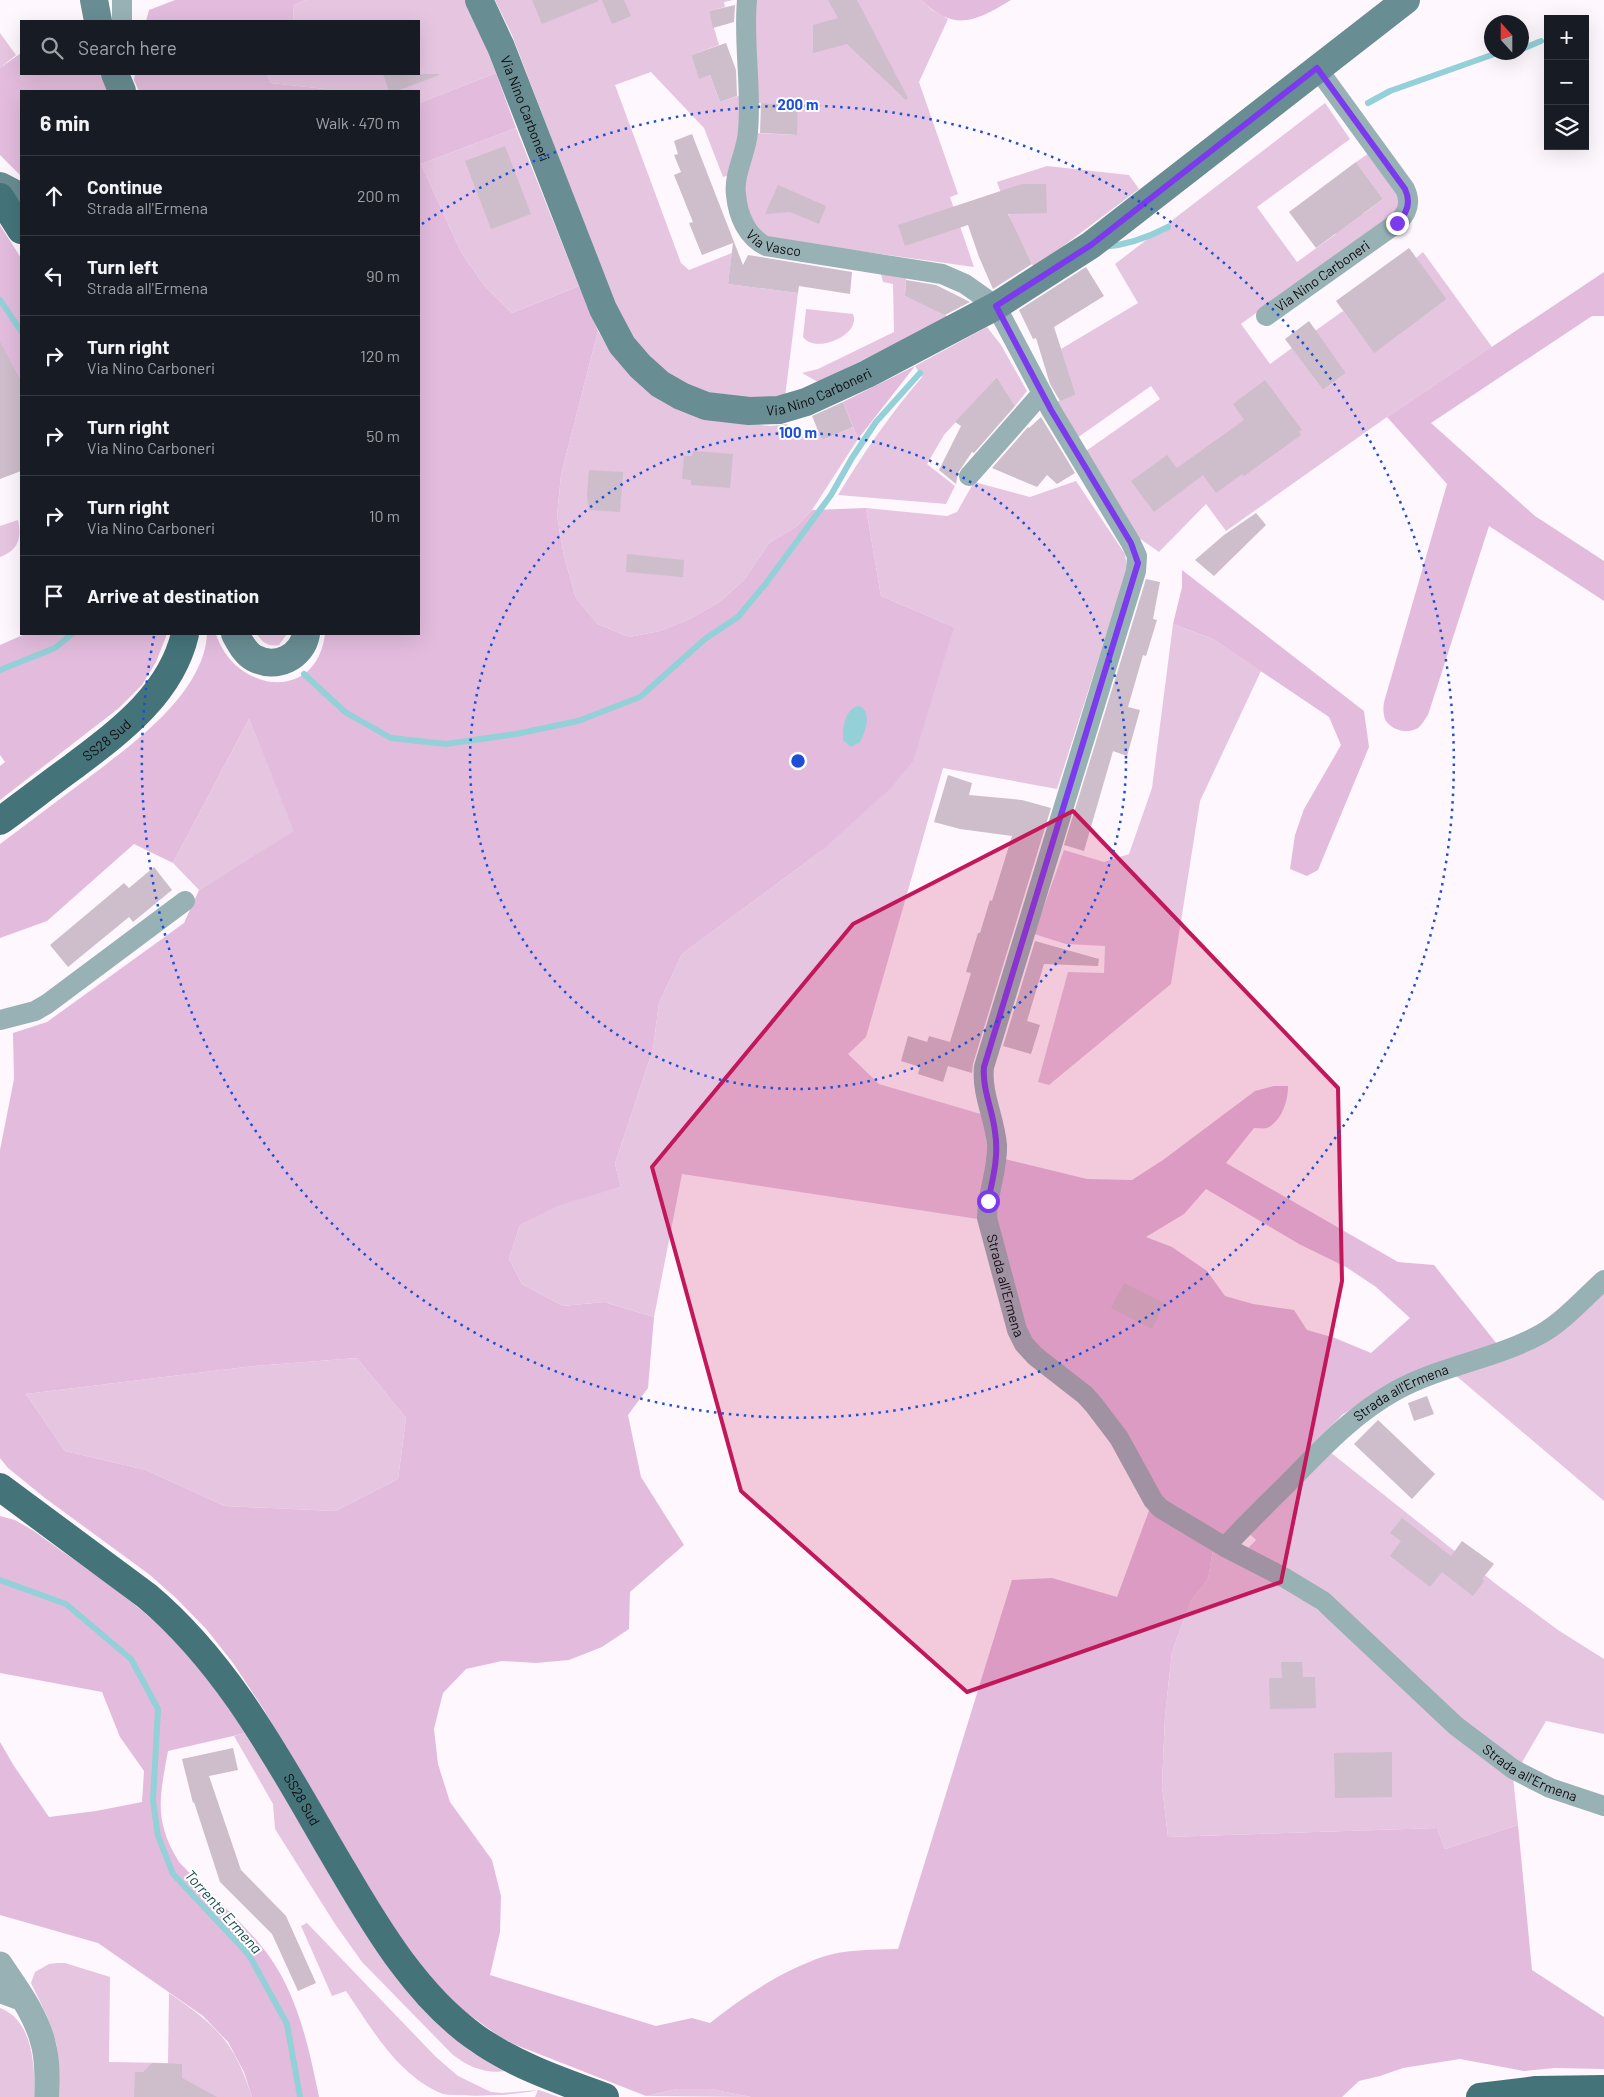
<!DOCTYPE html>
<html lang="en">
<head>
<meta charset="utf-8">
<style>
  body { margin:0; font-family:Barlow,sans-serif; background:#20242c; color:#f1f3f6 }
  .controls { position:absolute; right:15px; top:15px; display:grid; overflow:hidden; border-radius:0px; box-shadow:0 5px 20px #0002 }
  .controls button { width:45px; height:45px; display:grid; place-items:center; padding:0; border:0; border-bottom:1px solid #363941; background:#171b24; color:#f1f3f6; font:25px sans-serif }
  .compass { position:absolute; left:1484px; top:15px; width:45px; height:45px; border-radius:50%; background:#171b24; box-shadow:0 5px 20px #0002; rotate:339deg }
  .stop { position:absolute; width:15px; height:15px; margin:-11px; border:4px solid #7c3aed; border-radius:50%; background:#fff }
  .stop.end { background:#7c3aed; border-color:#fff; box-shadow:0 1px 5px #0008 }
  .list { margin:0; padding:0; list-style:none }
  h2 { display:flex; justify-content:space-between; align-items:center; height:65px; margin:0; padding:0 20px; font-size:21px }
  h2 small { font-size:16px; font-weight:400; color:#9ea1a6 }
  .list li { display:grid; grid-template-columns:32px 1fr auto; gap:15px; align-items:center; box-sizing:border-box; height:80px; padding:0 20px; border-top:1px solid #363941 }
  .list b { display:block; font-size:19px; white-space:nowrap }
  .list p { margin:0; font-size:16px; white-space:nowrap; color:#9ea1a6 }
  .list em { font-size:16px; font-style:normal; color:#9ea1a6 }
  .icon { flex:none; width:28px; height:28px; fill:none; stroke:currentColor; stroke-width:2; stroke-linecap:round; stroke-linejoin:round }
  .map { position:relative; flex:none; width:1604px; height:2097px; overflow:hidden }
  .search { position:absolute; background:#171b24; box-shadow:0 5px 20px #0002; left:20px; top:20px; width:400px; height:55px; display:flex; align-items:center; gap:12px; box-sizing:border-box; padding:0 18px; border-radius:0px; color:#9ea1a6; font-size:19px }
  .panel { position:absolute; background:#171b24; box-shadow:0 5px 20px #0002; left:20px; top:90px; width:400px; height:545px; border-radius:0px }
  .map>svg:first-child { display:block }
  .green { fill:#e6c5e0 }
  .forest { fill:#e3bcdd; fill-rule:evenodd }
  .water { fill:#94d0d8 }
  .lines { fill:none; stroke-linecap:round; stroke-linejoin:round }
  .stream { stroke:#94d0d8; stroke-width:6 }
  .building { fill:#cebdcb }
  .minor { stroke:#98b1b4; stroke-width:20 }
  .tertiary { stroke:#98b1b4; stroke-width:25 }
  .secondary { stroke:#688d92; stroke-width:28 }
  .primary { stroke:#44747a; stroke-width:28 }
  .route { stroke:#7c3aed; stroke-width:6 }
  .marked { fill:#c2185b; fill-opacity:0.2; stroke:#c2185b; stroke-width:4; stroke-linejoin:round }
  .ring { fill:none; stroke:#1d4ed8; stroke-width:2.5; stroke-dasharray:2.5 5 }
  .labels { text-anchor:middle; stroke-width:4; stroke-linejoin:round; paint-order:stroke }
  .street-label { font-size:14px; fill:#100a0f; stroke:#fff }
  .water-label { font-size:15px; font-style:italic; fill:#164b51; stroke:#fff }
  .centre { fill:#1d4ed8; stroke:#fff; stroke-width:2.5 }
  .ring-label { font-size:15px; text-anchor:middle; font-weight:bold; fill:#1d4ed8; stroke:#fff; stroke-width:4; stroke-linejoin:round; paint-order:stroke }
</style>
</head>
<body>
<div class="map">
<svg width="1604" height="2097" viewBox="0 0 1604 2097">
  <rect width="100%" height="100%" fill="#fef7fd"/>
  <!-- green -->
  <g class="green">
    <path d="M306,0H465L480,32L496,73L419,103V91H327L325,89L271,83L267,74H419V21H293L294,5Z"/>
    <path d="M495,0H733L724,2L725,7L709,11L719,45L691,55L699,78L710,75L720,102L744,94L732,174L723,177L704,128L651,72L615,85L681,263L689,270L732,253L728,284L798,293L785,397L771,400L698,391L662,370L642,352L626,329L611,294L512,35Z"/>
    <path d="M755,0H921L932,10L948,19L919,82L958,194L950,197L974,267L773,239L754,227L743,190L755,133L796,135L798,105L757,103Z"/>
    <path d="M0,33L16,55L0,68Z"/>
    <path d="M1325,103L1350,139L1257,207L1297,262L1336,234L1325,218L1351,198L1363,214L1383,199L1356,162L1368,154L1396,192L1399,198L1397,211L1241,324L1270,364L1292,348L1323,390L1346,373L1315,331L1343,311L1374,352L1447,299L1416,258L1423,252L1492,347L1387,417L1226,531L1206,504L1159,552L1139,538L1086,451L1160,399L1151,386L1077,438L1056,402L1076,395L1061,349L1138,303L1115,264Z"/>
    <path d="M516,128L579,286L512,313L483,284L461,252L421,164Z"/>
    <path d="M1047,166L1129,175L1139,189L1034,268L1012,224L997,182Z"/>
    <path d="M881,274L906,278L905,296L943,313L949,318L818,382L802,373L818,369L894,332L893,284L883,282Z"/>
    <path d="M806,309L853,314C862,334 816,355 803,337Z"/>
    <path d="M987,327L1001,345L1027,391L1015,406L997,377L944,435L927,464L955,486L946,504L838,495C864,452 889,416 922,377L915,366Z"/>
    <path d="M598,331L612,354L716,421L771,426L787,424L793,438L817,428L822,440L853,427L858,439L812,510L797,526L769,543L744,580L719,602L692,618L660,631L629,637L598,624L576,598L564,556L557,516L561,475Z"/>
    <path d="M1076,481L1125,554L1127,569L1057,789L943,768L866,1037L848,1054L879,1084L984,1115L988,1157L978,1219L682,1174L654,1317L604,1302L563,1306L522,1284L509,1259L520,1225L557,1205L621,1187L615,1164L653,1049L659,1003L682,954L820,852L954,627L881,596L866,508L947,516L957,512L974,482L1030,497Z"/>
    <path d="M18,520C22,539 18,550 0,557V526Z"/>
    <path d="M1173,624L1213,639L1261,671L1200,801L1171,984L1049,1085L1038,1082L1068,972L1104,973L1105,946L1066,944L1034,934L1064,850L1104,862L1129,854L1152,788Z"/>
    <path d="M257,634H287L279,645C268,647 263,643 257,634Z"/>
    <path d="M249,719L295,831L199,890L173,863Z"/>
    <path d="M1604,1290V1501L1454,1374Z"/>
    <path d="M357,1358L406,1418L398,1479L335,1511L225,1506L146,1470L65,1451L26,1394L254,1366Z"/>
    <path d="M1330,1452L1496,1584L1558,1630L1604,1659V1734L1546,1721L1520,1766L1246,1550L1256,1540L1249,1533Z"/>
    <path d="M1213,1550L1299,1594L1513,1777L1518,1825L1445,1849L1437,1828L1168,1837L1162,1786L1165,1716L1172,1652L1191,1601L1208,1579Z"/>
    <path d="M246,1733L351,1908L449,2033L470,2051L506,2071C485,2074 469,2067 453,2055L362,1962L335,1924L275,1829L273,1804L234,1736Z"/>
    <path d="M307,1923L436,2057L458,2076L491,2092L502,2093L539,2090L559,2097H535L538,2090C514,2096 466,2097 443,2094C398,2076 372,2029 346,1991L332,1996L301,1926Z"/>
    <path d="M57,1963H65L110,1977L109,2062L168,2063L169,1993C217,2026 234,2041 252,2097H60L57,2046L47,2016L31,1983L35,1972L49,1964Z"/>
    <path d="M0,2008C34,2021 34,2066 35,2097H0Z"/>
    <path d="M677,2089H710L751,2097L646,2096Z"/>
  </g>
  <!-- forest -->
  <g class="forest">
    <path d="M175,0H306L294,5L293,21H146L149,10Z"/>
    <path d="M921,0H1011C975,22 954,32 921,0Z"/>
    <path d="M21,53V74H100L107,91H21V176L0,155V68Z"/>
    <path d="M496,73L516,128L421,164L461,252L483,284L512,313L579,286L598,331L561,475L557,516L564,556L576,598L598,624L629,637L660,631L692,618L719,602L744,580L769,543L797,526L812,510L866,508L881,596L954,627L913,761L891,788L820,852L682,954L659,1003L653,1049L615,1164L621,1187L557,1206L520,1225L509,1259L522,1284L563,1306L604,1302L654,1317L648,1388L628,1415L641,1477L684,1545L630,1592L629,1629L602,1647L569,1660L536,1663L502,1661L466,1669L443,1693L434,1729L438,1764L450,1802L492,1860L501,1896L500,1932L490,1975L656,2026L692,2018L710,2023C742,1997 782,1971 822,1957C845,1949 873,1950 898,1949L1012,1580L1052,1578L1117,1597L1150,1508L1213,1550L1208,1579L1191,1601L1172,1652L1165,1716L1162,1786L1168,1837L1437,1828L1445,1849L1518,1825L1532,1970L1604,2017V2069L1555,2068L1524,2071L1460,2059L1403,2068L1380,2076L1359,2081L1342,2097H751L710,2089H677L646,2096L516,2045L500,2037L463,2010L419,1966L370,1892L264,1710L233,1663L207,1630L177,1599L150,1575L45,1498L8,1468L0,1458V1150L14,1079L13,1033L47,1022L184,923L199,890L294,831L249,719L173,863L134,844L47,921L0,938V844C27,824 53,804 80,784C125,750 204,696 207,634H216C234,691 316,705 325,634H419V103ZM357,1358L406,1418L398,1479L335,1511L225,1506L146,1470L65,1451L26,1394L254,1366Z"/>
    <path d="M135,74H267L271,83L325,89L327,91H139L134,80Z"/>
    <path d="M0,225L21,258V380L0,342Z"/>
    <path d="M1604,272V316H1592L1431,423L1535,516L1604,561V601L1489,526L1428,715C1425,719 1422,725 1418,728C1408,734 1393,731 1386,721C1383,715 1383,708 1384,702L1447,484L1387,417Z"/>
    <path d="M915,366L858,439L843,402Z"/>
    <path d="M1182,570L1364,711L1369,747L1318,870L1307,876L1290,869L1295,835L1304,809L1341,745L1329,717L1213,639L1173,624L1182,587Z"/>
    <path d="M25,634H167L156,662L142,685L119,708L0,800V766L5,762L0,755V645Z"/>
    <path d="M1274,1086H1288C1288,1101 1282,1121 1267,1128C1263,1129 1258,1128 1254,1128L1226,1163L1398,1262L1434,1265L1497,1344L1363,1401L1342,1415L1222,1537L1170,1506L1038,1347L1025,1328L995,1217L1005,1159L1087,1179L1132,1180L1163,1160L1255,1091ZM1206,1189L1299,1244L1346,1267L1376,1287L1410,1318L1371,1353L1335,1338L1307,1330L1294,1310L1253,1304L1225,1296L1207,1271L1172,1247L1146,1237L1184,1214Z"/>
    <path d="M0,1516L15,1520L34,1531C79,1564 135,1600 173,1639C201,1668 223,1700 246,1733L168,1751C160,1796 153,1820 179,1862C205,1889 234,1914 259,1943C296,1986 308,2043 319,2097H252L244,2072L228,2042L203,2016L98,1943L0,1915V1742L14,1766L49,1817L96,1811L142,1802L144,1771L120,1737L102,1692L0,1673Z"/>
  </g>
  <!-- water -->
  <path class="water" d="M859,706C873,712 865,732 860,742L851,747L843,740C842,729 845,708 859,706Z"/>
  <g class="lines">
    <!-- stream -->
    <g class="stream">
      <path d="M1522,49L1541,41"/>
      <path d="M1368,103L1390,91L1500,52"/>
      <path d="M1103,247C1127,245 1147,238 1168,227"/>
      <path d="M0,300L21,331"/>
      <path d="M0,670L55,648L72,634"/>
      <path d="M304,674L345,712L391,738L446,744L516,734L578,721L640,697L705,639L738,617L767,582L831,495L852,458L876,422L920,373"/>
      <path d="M0,1580L66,1604L131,1659L158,1709L153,1801L158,1836L173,1874L249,1955L287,2024L300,2097"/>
    </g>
  </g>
  <!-- building -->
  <g class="building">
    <path d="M532,0H598L599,1L542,24Z"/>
    <path d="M602,0H624L631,16L612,24Z"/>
    <path d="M828,0H857L908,98L906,100L847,44L813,53V25L838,18Z"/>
    <path d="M735,5L734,22L713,28L709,11Z"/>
    <path d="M726,43L736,70L737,96L720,102L710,75L699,79L691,55Z"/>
    <path d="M383,74H439V75L397,91H389Z"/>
    <path d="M761,103L798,105L797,135L760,133Z"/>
    <path d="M692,134L743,265L748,255L852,272L850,294L799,286L798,293L728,284L733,243L702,255L689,223L693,222L674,175L681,172L674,155L678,154L674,141Z"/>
    <path d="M505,146L531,214L491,229L465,161Z"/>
    <path d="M1356,162L1383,199L1316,248L1289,212Z"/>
    <path d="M1022,184H1046L1047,213L1008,214L1032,264L993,289L979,257L968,225L905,246L898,225Z"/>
    <path d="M778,185L826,206L819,224L790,212L765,214Z"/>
    <path d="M1409,248L1447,299L1374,353L1336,301Z"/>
    <path d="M1086,267L1104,296L1054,327L1076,395L1060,401L1050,384L1036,338L1033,339L1019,310Z"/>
    <path d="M906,280L936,285L970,302L945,315L905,296Z"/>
    <path d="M1309,321L1346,373L1323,390L1285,339Z"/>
    <path d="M0,341L21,380V471L0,479Z"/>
    <path d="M997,377L1015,406L974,453L972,452L958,473L956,484L939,470L961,426L955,422Z"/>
    <path d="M1265,380L1302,430L1299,432L1301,435L1244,476L1242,474L1216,493L1203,475L1154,512L1131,481L1167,455L1177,468L1244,420L1233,404Z"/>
    <path d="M843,402L853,427L822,440L812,416Z"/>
    <path d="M1041,417L1075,473L1057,484L1047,475L1037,487L992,468L1028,427L1029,428Z"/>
    <path d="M693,451L733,454L730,488L691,485V480L682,479L684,456H692Z"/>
    <path d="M589,470L623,472L620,512L589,510L587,495Z"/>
    <path d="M1256,513L1266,525L1214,576L1195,560L1224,535Z"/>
    <path d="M627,554L684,560L683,577L626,572Z"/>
    <path d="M1146,579L1160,582L1153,619L1157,620L1146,656L1143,655L1128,707L1140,710L1127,756L1113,751L1084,851L1064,845Z"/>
    <path d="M948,775L972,783L969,795L1022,800L1051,808L973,1064L972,1073L948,1066L943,1082L918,1074L920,1067L901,1061L908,1036L927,1042L929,1036L950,1042L971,973L966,972L978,933H980L990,900L992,901L1012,836L960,829L934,822Z"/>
    <path d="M154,867L172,890L133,922L129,917L68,967L50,945L124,883L129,888Z"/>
    <path d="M1035,941L1099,959L1098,966L1044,964L1027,1021L1040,1025L1031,1054L1003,1046Z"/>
    <path d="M1124,1283L1164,1303L1152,1329L1111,1308Z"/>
    <path d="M1427,1396L1434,1414L1414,1421L1408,1403Z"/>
    <path d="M1378,1420L1435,1474L1412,1499L1354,1444Z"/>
    <path d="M1402,1518L1451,1556L1462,1541L1494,1564L1482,1579L1484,1581L1473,1596L1442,1572L1430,1587L1390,1556L1401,1541L1390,1533Z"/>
    <path d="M1281,1662H1302L1303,1677H1315L1316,1708L1270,1709L1269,1678H1282Z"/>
    <path d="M233,1748L238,1770L209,1776L241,1870L286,1916L316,1983L298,1991L272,1934L220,1882L194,1802L193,1803L182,1759Z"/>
    <path d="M1392,1752V1797L1335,1798L1334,1753Z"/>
    <path d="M152,2063L182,2064V2078L217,2097H134L135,2072H143Z"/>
  </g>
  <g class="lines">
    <!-- minor -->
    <g class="minor">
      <path id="s1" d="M747,0C743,44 752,87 748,131C747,152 733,174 736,195C738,216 747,237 766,246L942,274L965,284L996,306L1051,410L1131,543L1137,556L1136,571L984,1067C981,1093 995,1119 997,1145C998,1170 987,1193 987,1218L1017,1330L1024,1344L1035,1356L1085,1395L1094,1405L1119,1438L1153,1500L1160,1508L1225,1547L1285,1578L1323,1601L1456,1726L1513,1769L1550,1788L1604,1806"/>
      <path d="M122,21V0"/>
      <path id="s2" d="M1266,316L1397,223C1408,213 1411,202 1405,189L1317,68"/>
      <path d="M969,476L1042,393"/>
      <path d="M0,1020L35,1011L47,1004L185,901"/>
      <path id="s3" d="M1225,1547C1246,1524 1269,1502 1291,1480C1324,1446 1355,1413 1397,1390C1443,1365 1496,1359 1541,1334C1565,1320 1584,1298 1604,1280"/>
      <path d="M0,1993L24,2002"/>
    </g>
    <!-- tertiary -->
    <path class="tertiary" d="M0,1964C16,1988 36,2014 43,2043C48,2060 47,2079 47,2097"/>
    <!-- secondary -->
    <g class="secondary">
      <path d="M94,0L98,21"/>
      <path id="s4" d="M479,0L501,47L603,309L622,345L640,366L660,384L681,396L706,406L749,411L779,410L806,402L867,374L996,306L1091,245L1406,0"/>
      <path d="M115,74L122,91"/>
      <path d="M0,186L21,197"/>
      <path d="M235,634C240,643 245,653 254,658C276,670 302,657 306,634"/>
    </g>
    <!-- primary -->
    <g class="primary">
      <path d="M0,197L21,230"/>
      <path id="s5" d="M0,821C25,803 49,784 74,766C120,731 171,694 185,634"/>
      <path id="s6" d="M0,1487L147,1596C235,1670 286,1775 344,1872C379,1932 418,1996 475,2037C514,2065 561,2081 605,2097"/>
      <path d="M1480,2097L1536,2090L1604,2089"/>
    </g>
  </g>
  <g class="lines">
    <!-- route -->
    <path class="route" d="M988,1201C993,1178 999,1156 995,1132C993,1111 982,1089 984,1067L1138,563L1131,543L1051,410L996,306L1091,245L1317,68L1405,189C1411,202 1408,213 1397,223"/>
  </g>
  <!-- marked area -->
  <path class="marked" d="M1073,811L1338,1088L1342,1281L1281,1582L967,1692L741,1491L652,1167L853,924Z"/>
  <!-- distance rings -->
  <g class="ring">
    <circle cx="798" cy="761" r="328"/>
    <path d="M422 224A656 656 0 1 1 154 636"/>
  </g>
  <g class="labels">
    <!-- street labels -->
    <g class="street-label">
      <text dy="5" stroke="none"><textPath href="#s4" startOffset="118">Via Nino Carboneri</textPath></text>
      <text dy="5" stroke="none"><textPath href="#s1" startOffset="265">Via Vasco</textPath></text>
      <text dy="5" stroke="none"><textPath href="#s2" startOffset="69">Via Nino Carboneri</textPath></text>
      <text dy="5" stroke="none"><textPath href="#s4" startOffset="596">Via Nino Carboneri</textPath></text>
      <text dy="5" stroke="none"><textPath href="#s5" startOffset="134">SS28 Sud</textPath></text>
      <text dy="5" stroke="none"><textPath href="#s1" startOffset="1544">Strada all'Ermena</textPath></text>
      <text dy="5" stroke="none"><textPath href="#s3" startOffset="236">Strada all'Ermena</textPath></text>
      <text dy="5" stroke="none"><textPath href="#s1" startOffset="2280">Strada all'Ermena</textPath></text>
      <text dy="5" stroke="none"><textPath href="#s6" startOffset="440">SS28 Sud</textPath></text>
    </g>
    <!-- water labels -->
    <g class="water-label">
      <text transform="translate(223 1912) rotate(48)" y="5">Torrente Ermena</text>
    </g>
  </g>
  <circle cx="798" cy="761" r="8" class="centre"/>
  <g class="ring-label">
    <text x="798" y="110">200 m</text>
    <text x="798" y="438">100 m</text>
  </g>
</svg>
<div class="controls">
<button>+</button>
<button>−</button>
<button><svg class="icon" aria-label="layers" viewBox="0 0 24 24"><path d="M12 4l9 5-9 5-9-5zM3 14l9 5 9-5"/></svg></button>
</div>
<svg class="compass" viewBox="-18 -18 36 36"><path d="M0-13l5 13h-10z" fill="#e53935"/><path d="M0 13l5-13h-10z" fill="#9ea1a6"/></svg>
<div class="stop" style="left:988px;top:1201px"></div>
<div class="stop end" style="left:1397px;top:223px"></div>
<div class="search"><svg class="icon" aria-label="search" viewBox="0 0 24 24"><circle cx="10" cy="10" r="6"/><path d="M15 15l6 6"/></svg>Search here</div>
<section class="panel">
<h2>6 min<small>Walk · 470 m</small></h2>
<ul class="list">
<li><svg class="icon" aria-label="ahead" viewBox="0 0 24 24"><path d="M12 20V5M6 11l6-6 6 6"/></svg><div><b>Continue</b><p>Strada all'Ermena</p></div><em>200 m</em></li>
<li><svg class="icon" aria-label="left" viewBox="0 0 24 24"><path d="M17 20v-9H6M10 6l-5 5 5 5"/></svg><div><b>Turn left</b><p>Strada all'Ermena</p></div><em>90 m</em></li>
<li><svg class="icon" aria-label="right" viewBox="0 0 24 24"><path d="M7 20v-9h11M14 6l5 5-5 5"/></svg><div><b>Turn right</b><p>Via Nino Carboneri</p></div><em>120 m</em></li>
<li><svg class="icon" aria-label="right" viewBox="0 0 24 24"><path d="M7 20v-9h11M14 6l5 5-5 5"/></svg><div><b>Turn right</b><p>Via Nino Carboneri</p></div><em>50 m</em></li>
<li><svg class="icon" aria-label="right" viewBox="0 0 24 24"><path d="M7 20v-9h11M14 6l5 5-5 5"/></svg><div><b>Turn right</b><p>Via Nino Carboneri</p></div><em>10 m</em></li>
<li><svg class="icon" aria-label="arrive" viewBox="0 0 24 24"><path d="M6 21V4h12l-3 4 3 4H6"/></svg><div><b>Arrive at destination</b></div></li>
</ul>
</section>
</div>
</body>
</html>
